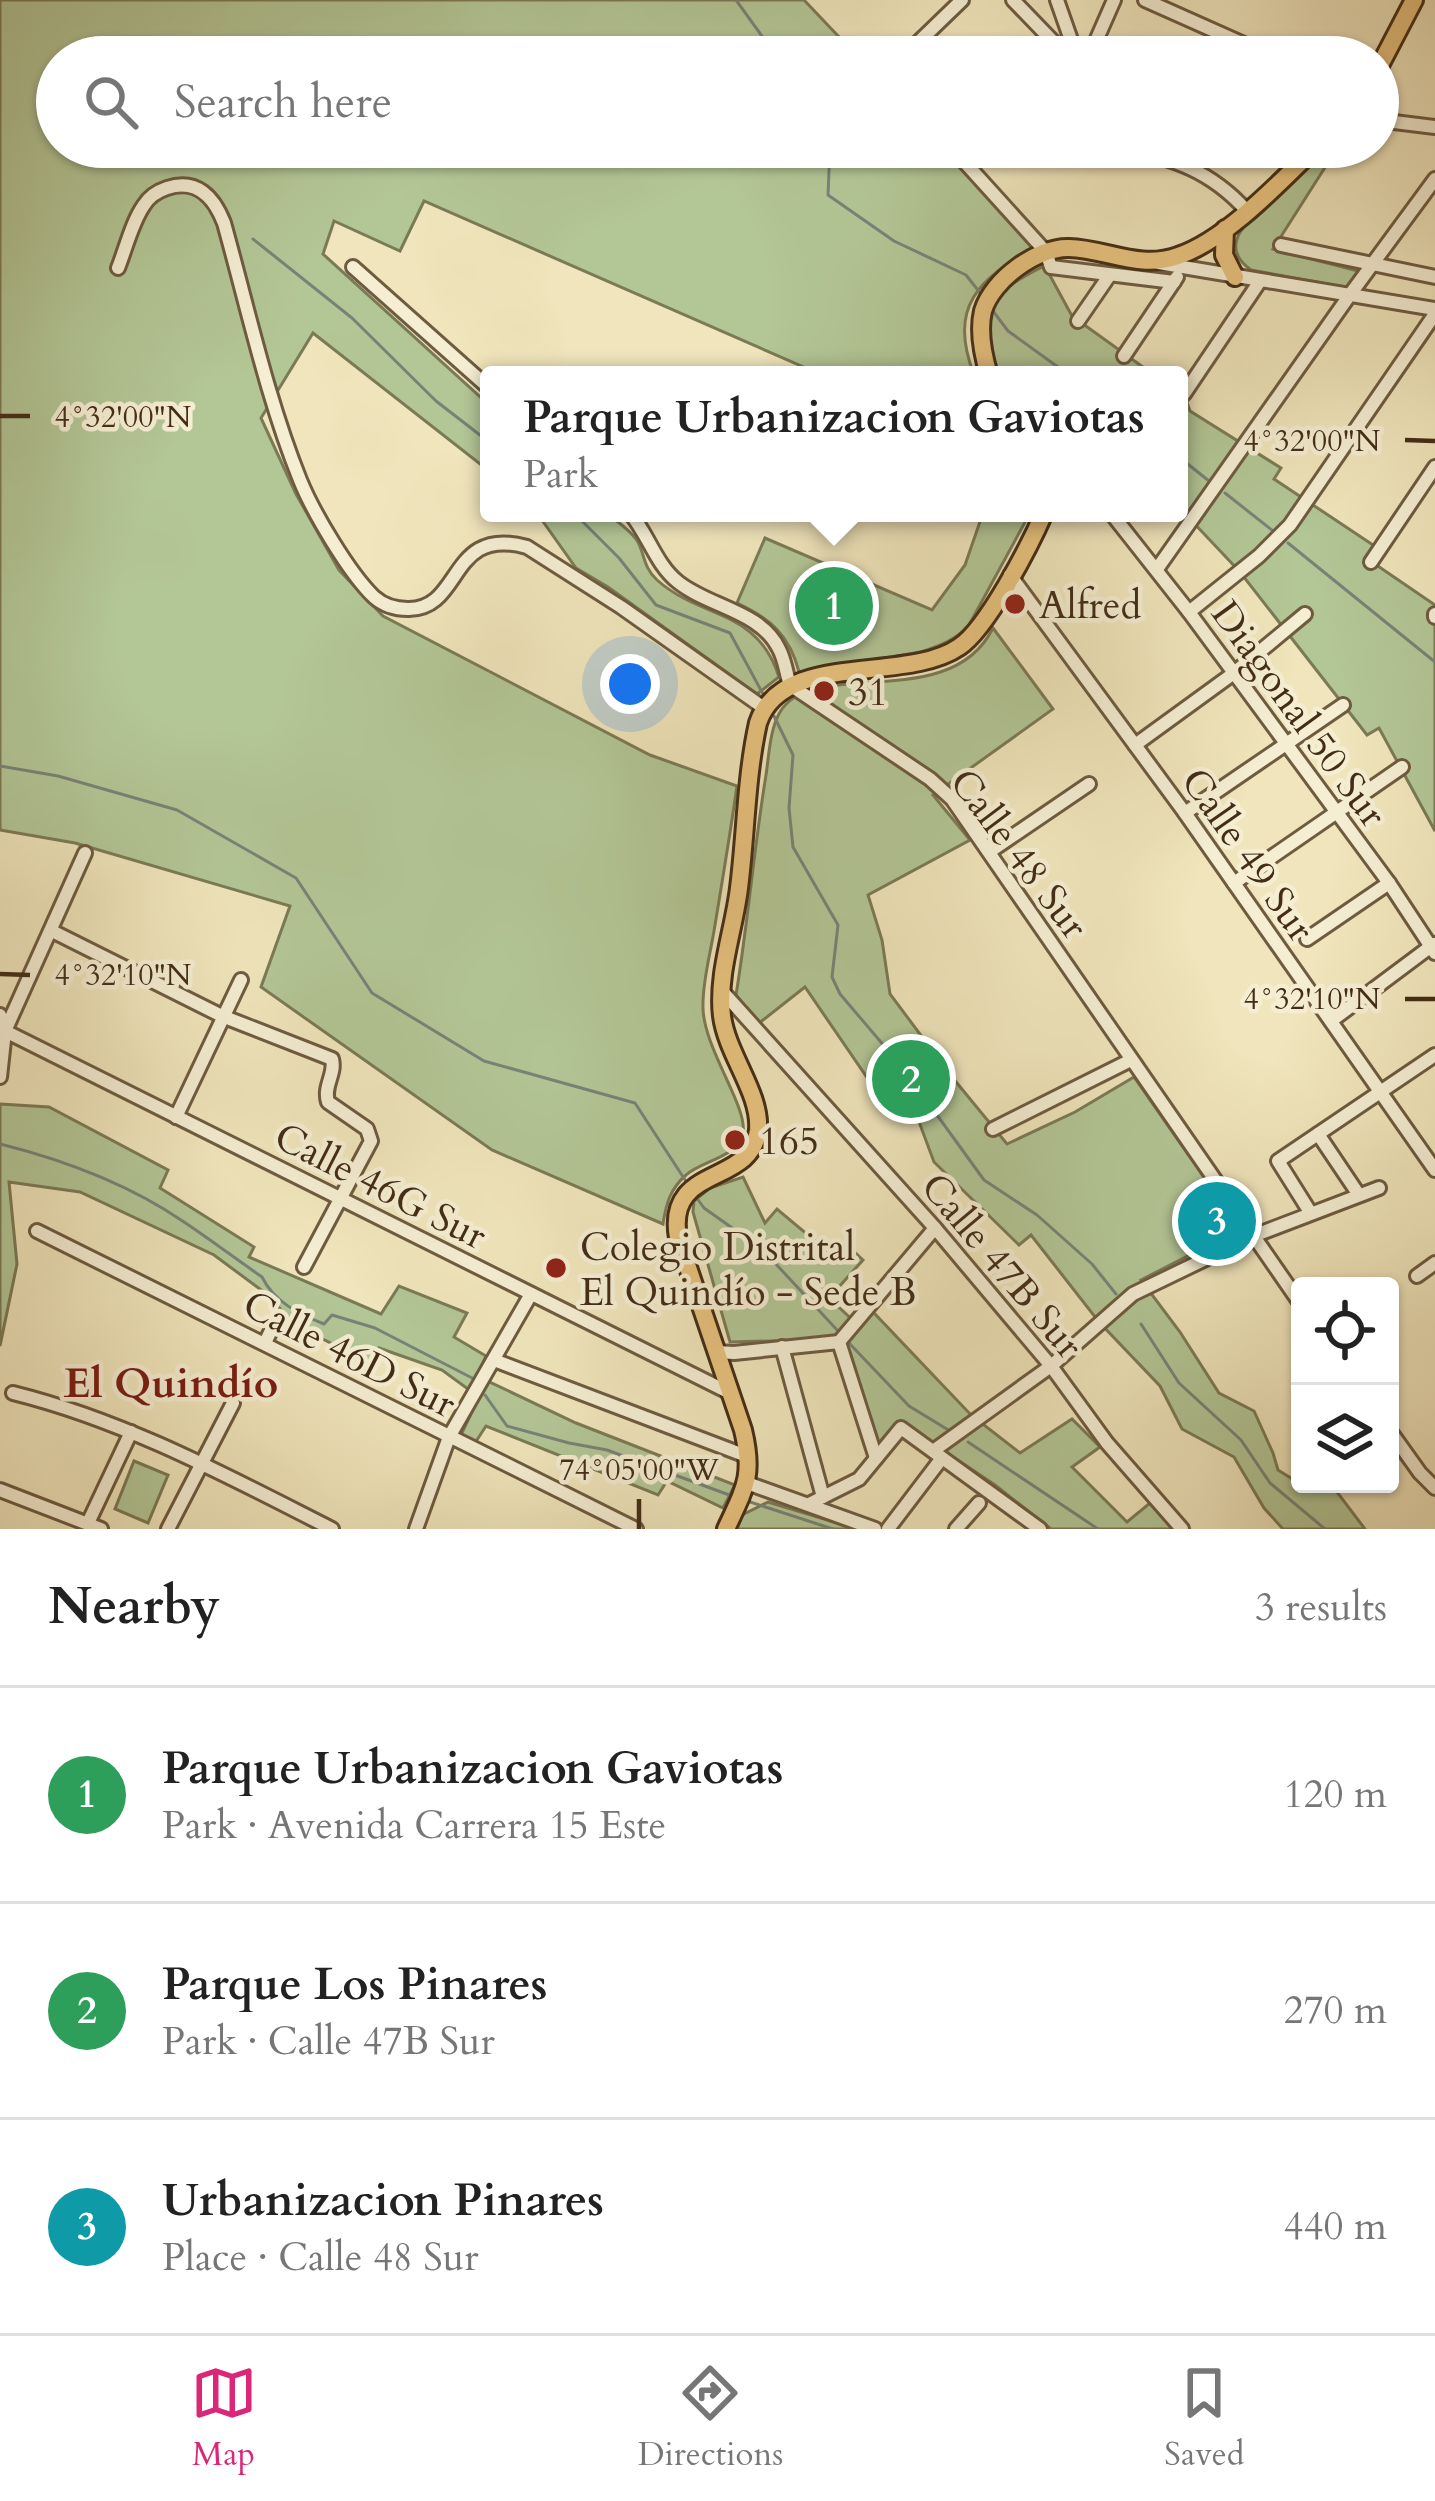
<!DOCTYPE html>
<html lang="en">
<head>
<meta charset="utf-8">
<style>
  body { margin:0; font-family:Cardo,serif; background:#f6f6f6; color:#222 }
  .controls { position:absolute; right:36px; bottom:36px; display:grid; overflow:hidden; border-radius:12px; box-shadow:0 3px 9px #0004 }
  .controls button { width:108px; height:108px; display:grid; place-items:center; padding:0; border:0; border-bottom:3px solid #e0e0e0; background:#fff; color:#222; font:60px sans-serif }
  .you { position:absolute; left:630px; top:684px; width:42px; height:42px; margin:-30px; border:9px solid #fff; border-radius:50%; background:#1a73e8; box-shadow:0 0 0 18px #1a73e833 }
  .badge { display:grid; place-items:center; width:78px; height:78px; border-radius:50%; background:#db2777; color:#fff; font-size:39px; font-weight:700 }
  .pin { position:absolute; translate:-50% -50%; border:6px solid #fff; box-shadow:0 3px 12px #0006 }
  .popup { position:absolute; left:480px; top:366px; width:708px; height:156px; box-sizing:border-box; display:grid; place-content:center; border-radius:12px; background:#fff; filter:drop-shadow(0 3px 9px #0005); font-size:39px; white-space:nowrap; color:#767676 }
  .popup b { font-size:45px; color:#222 }
  .popup::after { content:''; position:absolute; left:50%; top:100%; margin-left:-24px; border:24px solid transparent; border-top-color:#fff }
  .list { margin:0; padding:0; list-style:none }
  h2 { display:flex; justify-content:space-between; align-items:center; height:156px; margin:0; padding:0 48px; font-size:51px }
  h2 small { font-size:39px; font-weight:400; color:#767676 }
  .list li { display:grid; grid-template-columns:78px 1fr auto; gap:36px; align-items:center; box-sizing:border-box; height:216px; padding:0 48px; border-top:3px solid #e0e0e0 }
  .list b { display:block; font-size:45px; white-space:nowrap }
  .list p { margin:0; font-size:39px; white-space:nowrap; color:#767676 }
  .list em { font-size:39px; font-style:normal; color:#767676 }
  .icon { flex:none; width:66px; height:66px; fill:none; stroke:currentColor; stroke-width:2; stroke-linecap:round; stroke-linejoin:round }
  .map { position:relative; flex:none; width:1435px; height:1529px; overflow:hidden }
  .search { position:absolute; background:#fff; box-shadow:0 3px 9px #0004; left:36px; right:36px; top:36px; height:132px; display:flex; align-items:center; gap:30px; box-sizing:border-box; padding:0 42px; border-radius:66px; color:#767676; font-size:45px }
  .sheet { height:804px; background:#fff }
  nav { display:flex; justify-content:space-around; align-items:center; box-sizing:border-box; height:168px; border-top:3px solid #e0e0e0; background:#fff; font-size:33px; color:#767676 }
  nav a { display:grid; justify-items:center; gap:6px }
  nav .on { color:#db2777 }
  .map>svg:first-child { display:block }
  .green { fill:#b3c696; stroke:#7b7a56; stroke-width:3 }
  .lines { fill:none; stroke-linecap:round; stroke-linejoin:round }
  .stream { stroke:#788377; stroke-width:3 }
  .minor-casing { stroke:#6e5b40; stroke-width:18 }
  .major-casing { stroke:#432d16; stroke-width:22 }
  .minor { stroke:#f5eed3; stroke-width:12 }
  .major { stroke:#e8c27e; stroke-width:16 }
  .ticks { fill:none; stroke:#432d16; stroke-width:4.5 }
  .poi-dot { fill:#8f2418; stroke:#f5eed3; stroke-width:4.5 }
  .labels { text-anchor:middle; stroke-width:9; stroke-linejoin:round; paint-order:stroke }
  .poi-label { font-size:39px; fill:#432d16; stroke:#f5eed3; text-anchor:start }
  .street-label { font-size:39px; fill:#432d16; stroke:#f5eed3 }
  .neighbourhood-label { font-size:42px; font-weight:bold; fill:#7a1f14; stroke:#f5eed3 }
  .ticks-label { font-size:30px; text-anchor:middle; fill:#432d16; stroke:#f5eed3; stroke-width:9; stroke-linejoin:round; paint-order:stroke }
</style>
</head>
<body>
<div class="map">
<svg width="1435" height="1529" viewBox="0 0 1435 1529">
  <rect width="100%" height="100%" fill="#f0e5bc"/>
  <filter id="stains"><feTurbulence type="fractalNoise" baseFrequency=".00167" numOctaves="4"/><feColorMatrix values="0 0 0 0 .2 0 0 0 0 .09 0 0 0 0 .02 0 0 0 .5 -.17"/></filter>
  <radialGradient id="worn" r=".72"><stop offset=".6" stop-color="#630" stop-opacity="0"/><stop offset="1" stop-color="#630" stop-opacity=".3"/></radialGradient>
  <!-- green -->
  <g class="green">
    <path d="M0,0H804L858,57H57V147H942L1035,247C978,280 948,306 974,375H822L424,201L400,251L334,221L323,254L489,405V471L313,333L261,418L296,494L339,570L383,616L650,755L737,786C730,835 722,883 714,931C710,955 703,980 703,1004C701,1045 748,1106 743,1133C739,1157 701,1161 686,1175C670,1189 666,1204 663,1224L492,1150L261,987L290,906L75,843L0,830Z"/>
    <path d="M1325,147H1338L1273,249L1358,271L1349,288L1251,270C1212,242 1257,215 1277,195C1294,180 1309,163 1325,147Z"/>
    <path d="M1042,267L1048,272L1072,316L1154,375H995L992,370C985,306 982,298 1042,267Z"/>
    <path d="M1179,391L1184,394L1190,411L1281,468L1274,479L1379,549L1372,562L1435,605V831L1379,728L1367,735L1240,572L1191,520L1179,511Z"/>
    <path d="M537,513H607C616,521 629,529 636,539C645,552 642,566 657,580C702,620 757,608 779,677L757,694L608,587L576,568Z"/>
    <path d="M983,513H1030L969,625C956,640 939,646 921,652L799,672C790,636 770,618 737,603L765,538L932,610L965,565Z"/>
    <path d="M993,628L1053,709L933,795L970,840L868,895L882,940L890,994L952,1077L1007,1144L1075,1112L1134,1077L1240,1229L1141,1280L1180,1332L1219,1393L1254,1411L1273,1453L1278,1470L1302,1485L1331,1484L1365,1529H1283L1264,1508L1234,1457L1182,1429L1160,1386L1099,1322L1031,1235L1019,1245L934,1162L912,1103L891,1081L877,1092L805,987L758,1024L736,995C748,922 754,848 766,775C769,755 770,729 780,712C813,656 950,715 993,628Z"/>
    <path d="M0,1104L49,1107L168,1170L160,1188L254,1247L249,1257L381,1314L399,1286L467,1313L454,1337L486,1356L477,1376L576,1423L735,1485L723,1508L667,1481L658,1495L486,1426L475,1443L460,1437L479,1397L442,1370L379,1348L373,1365L290,1322L272,1298L214,1255L80,1192L9,1182L17,1264L0,1346Z"/>
    <path d="M743,1177L765,1223L777,1209L839,1261L850,1248L863,1260L829,1298L859,1326L873,1312L971,1415L1020,1453L1072,1419L1100,1447L1072,1467L1127,1522L1150,1503L1174,1529H1051L995,1485L901,1422L879,1446L840,1339L730,1342L693,1212L694,1201L710,1188Z"/>
    <path d="M134,1461L168,1475L148,1523L115,1509Z"/>
    <path d="M768,1502L857,1529H737L742,1515Z"/>
  </g>
  <g class="lines">
    <!-- stream -->
    <g class="stream">
      <path d="M736,0L777,57"/>
      <path d="M830,147L828,195L894,241L966,275L981,294"/>
      <path d="M253,239L352,318L436,401L489,442"/>
      <path d="M990,307L1008,331L1069,375"/>
      <path d="M1179,457L1209,481"/>
      <path d="M1225,493L1273,531"/>
      <path d="M574,513L619,558L656,605L730,633L763,694"/>
      <path d="M1288,543L1435,662"/>
      <path d="M774,716L793,755L789,808L793,847L838,925L832,977L840,994L903,1068L984,1180L1037,1215L1092,1264L1116,1294"/>
      <path d="M0,766L58,776L177,810L296,878L372,993L484,1061L635,1103L689,1186"/>
      <path d="M0,1144C64,1160 130,1185 184,1222C211,1240 236,1259 262,1277C274,1302 299,1314 324,1324L332,1315L375,1328L474,1379"/>
      <path d="M694,1194L704,1208L762,1249L838,1331"/>
      <path d="M1141,1324L1179,1383L1241,1440L1270,1483L1325,1529"/>
      <path d="M849,1343L909,1406L950,1431"/>
      <path d="M485,1395L507,1426L569,1443L607,1450L732,1496"/>
      <path d="M968,1442L1098,1529"/>
      <path d="M747,1501L833,1529"/>
    </g>
    <defs>
      <g id="minor">
        <path d="M1013,0L1068,57"/>
        <path d="M1057,0L1077,57"/>
        <path d="M1145,0L1273,57"/>
        <path d="M903,57L962,0"/>
        <path d="M1089,57L1114,0"/>
        <path d="M1378,120L1435,127"/>
        <path d="M951,147L1046,252L1051,267L1174,282"/>
        <path d="M1122,147C1174,160 1209,169 1247,211"/>
        <path d="M1281,245L1435,277"/>
        <path d="M1159,263L1435,309"/>
        <path d="M353,267L489,388"/>
        <path d="M118,268C126,248 132,222 144,205C149,197 158,191 167,188C197,178 214,197 224,223C248,309 267,398 300,480C313,512 349,573 374,597C383,605 395,609 408,609C463,610 448,525 527,547L621,607L764,708"/>
        <path d="M1078,321L1109,276"/>
        <path d="M1124,356L1177,277"/>
        <path d="M1184,394L1260,281"/>
        <path d="M630,513C648,534 656,565 678,582C709,607 761,611 779,649C785,660 786,673 790,685L930,779L952,799L1300,1303"/>
        <path d="M1111,513L1189,612L1389,883L1435,953"/>
        <path d="M1371,562L1435,467"/>
        <path d="M1157,569L1349,296L1435,179"/>
        <path d="M1010,575L1185,813L1435,1170"/>
        <path d="M1189,612L1259,556L1290,525L1435,314"/>
        <path d="M1435,614V617"/>
        <path d="M1135,745L1234,673L1305,614"/>
        <path d="M1185,813L1343,705"/>
        <path d="M989,852L1089,784"/>
        <path d="M1234,883L1402,767"/>
        <path d="M52,931L222,1016L332,1059C336,1074 323,1086 328,1102L367,1129L371,1141L304,1267"/>
        <path d="M1307,939L1389,883"/>
        <path d="M723,992L935,1228L1051,1366L1107,1443L1182,1529"/>
        <path d="M0,1015L5,1031L730,1393"/>
        <path d="M1331,1021L1434,944"/>
        <path d="M0,1077L5,1031L85,853"/>
        <path d="M176,1117L241,980"/>
        <path d="M993,1129L1131,1060"/>
        <path d="M1318,1134L1359,1195"/>
        <path d="M1310,1212L1278,1161L1435,1055"/>
        <path d="M37,1231L636,1529"/>
        <path d="M1417,1276L1435,1263"/>
        <path d="M839,1342L935,1228"/>
        <path d="M839,1342L876,1458"/>
        <path d="M265,1343L274,1324"/>
        <path d="M782,1347L823,1497"/>
        <path d="M716,1352L734,1353L839,1342"/>
        <path d="M494,1360L749,1457"/>
        <path d="M13,1393C126,1421 229,1477 332,1529"/>
        <path d="M1390,1431L1420,1473L1435,1488"/>
        <path d="M933,1451L1051,1366L1133,1294L1253,1236L1379,1188"/>
        <path d="M747,1483L875,1529"/>
        <path d="M0,1490L101,1529"/>
        <path d="M809,1504L859,1479L901,1428L1040,1529"/>
        <path d="M88,1523L131,1432"/>
        <path d="M168,1529L233,1403"/>
        <path d="M416,1529L449,1437L531,1294"/>
        <path d="M888,1529L942,1458"/>
        <path d="M956,1529L979,1503"/>
      </g>
      <g id="major">
        <path d="M1378,69L1414,0"/>
        <path d="M1225,229L1224,255L1235,277"/>
        <path d="M989,375C983,355 978,332 983,311C992,280 1037,247 1069,248C1107,249 1139,270 1178,256C1226,240 1280,182 1316,147"/>
        <path d="M726,1529C745,1488 754,1476 743,1430L678,1238C665,1163 752,1187 758,1130C761,1093 727,1055 722,1016C717,974 734,930 739,888C746,833 746,777 758,723C782,650 905,684 959,647C987,629 1030,545 1044,513"/>
      </g>
    </defs>
    <!-- minor casing -->
    <use href="#minor" class="minor-casing"/>
    <!-- major casing -->
    <use href="#major" class="major-casing"/>
    <!-- minor -->
    <use href="#minor" class="minor"/>
    <!-- major -->
    <use href="#major" class="major"/>
  </g>
  <!-- ticks -->
  <path class="ticks" d="M0,416H30M1405,440L1435,441M0,974L30,975M1405,999H1435M639,1529V1499"/>
  <!-- markers -->
  <g class="poi-dot">
    <circle cx="1015" cy="604" r="12"/>
    <circle cx="824" cy="691" r="12"/>
    <circle cx="735" cy="1140" r="12"/>
    <circle cx="556" cy="1268" r="12"/>
  </g>
  <g class="labels">
    <!-- poi labels -->
    <g class="poi-label">
      <text x="1039" y="618">Alfred</text>
      <text x="848" y="705">31</text>
      <text x="759" y="1154">165</text>
      <text x="580" y="1260">Colegio Distrital<tspan x="580" dy="45">El Quindío - Sede B</tspan></text>
    </g>
    <!-- street labels -->
    <g class="street-label">
      <text transform="translate(1300 713) rotate(54)" y="14">Diagonal 50 Sur</text>
      <text transform="translate(1020 853) rotate(53)" y="14">Calle 48 Sur</text>
      <text transform="translate(1249 854) rotate(55)" y="14">Calle 49 Sur</text>
      <text transform="translate(381 1185) rotate(27)" y="14">Calle 46G Sur</text>
      <text transform="translate(1003 1265) rotate(50)" y="14">Calle 47B Sur</text>
      <text transform="translate(350 1353) rotate(27)" y="14">Calle 46D Sur</text>
    </g>
    <!-- neighbourhood labels -->
    <g class="neighbourhood-label">
      <text x="171" y="1397">El Quindío</text>
    </g>
  </g>
  <g class="ticks-label">
    <text x="123" y="427">4°32'00"N</text>
    <text x="1312" y="451">4°32'00"N</text>
    <text x="123" y="985">4°32'10"N</text>
    <text x="1312" y="1009">4°32'10"N</text>
    <text x="639" y="1480">74°05'00"W</text>
  </g>
  <rect width="100%" height="100%" filter="url(#stains)"/>
  <rect width="100%" height="100%" fill="url(#worn)"/>
</svg>
<div class="controls">
<button><svg class="icon" aria-label="locate" viewBox="0 0 24 24"><circle cx="12" cy="12" r="6"/><path d="M12 2v4M12 18v4M2 12h4M18 12h4"/></svg></button>
<button><svg class="icon" aria-label="layers" viewBox="0 0 24 24"><path d="M12 4l9 5-9 5-9-5zM3 14l9 5 9-5"/></svg></button>
</div>
<div class="you"></div>
<div class="pin badge" style="left:834px;top:606px;background:#2e9e5b">1</div>
<div class="popup"><b>Parque Urbanizacion Gaviotas</b>Park</div>
<div class="pin badge" style="left:911px;top:1079px;background:#2e9e5b">2</div>
<div class="pin badge" style="left:1217px;top:1221px;background:#0f9aa8">3</div>
<div class="search"><svg class="icon" aria-label="search" viewBox="0 0 24 24"><circle cx="10" cy="10" r="6"/><path d="M15 15l6 6"/></svg>Search here</div>
</div>
<section class="sheet">
<h2>Nearby<small>3 results</small></h2>
<ul class="list">
<li><span class="badge" style="background:#2e9e5b">1</span><div><b>Parque Urbanizacion Gaviotas</b><p>Park · Avenida Carrera 15 Este</p></div><em>120 m</em></li>
<li><span class="badge" style="background:#2e9e5b">2</span><div><b>Parque Los Pinares</b><p>Park · Calle 47B Sur</p></div><em>270 m</em></li>
<li><span class="badge" style="background:#0f9aa8">3</span><div><b>Urbanizacion Pinares</b><p>Place · Calle 48 Sur</p></div><em>440 m</em></li>
</ul>
</section>
<nav>
<a class="on"><svg class="icon" aria-label="map" viewBox="0 0 24 24"><path d="M3 6l6-2 6 2 6-2v14l-6 2-6-2-6 2zM9 4v14M15 6v14"/></svg>Map</a>
<a><svg class="icon" aria-label="directions" viewBox="0 0 24 24"><path d="M12 3l9 9-9 9-9-9zM9 14v-3h6M13 9l2 2-2 2"/></svg>Directions</a>
<a><svg class="icon" aria-label="saved" viewBox="0 0 24 24"><path d="M7 4h10v16l-5-4-5 4z"/></svg>Saved</a>
</nav>
</body>
</html>
